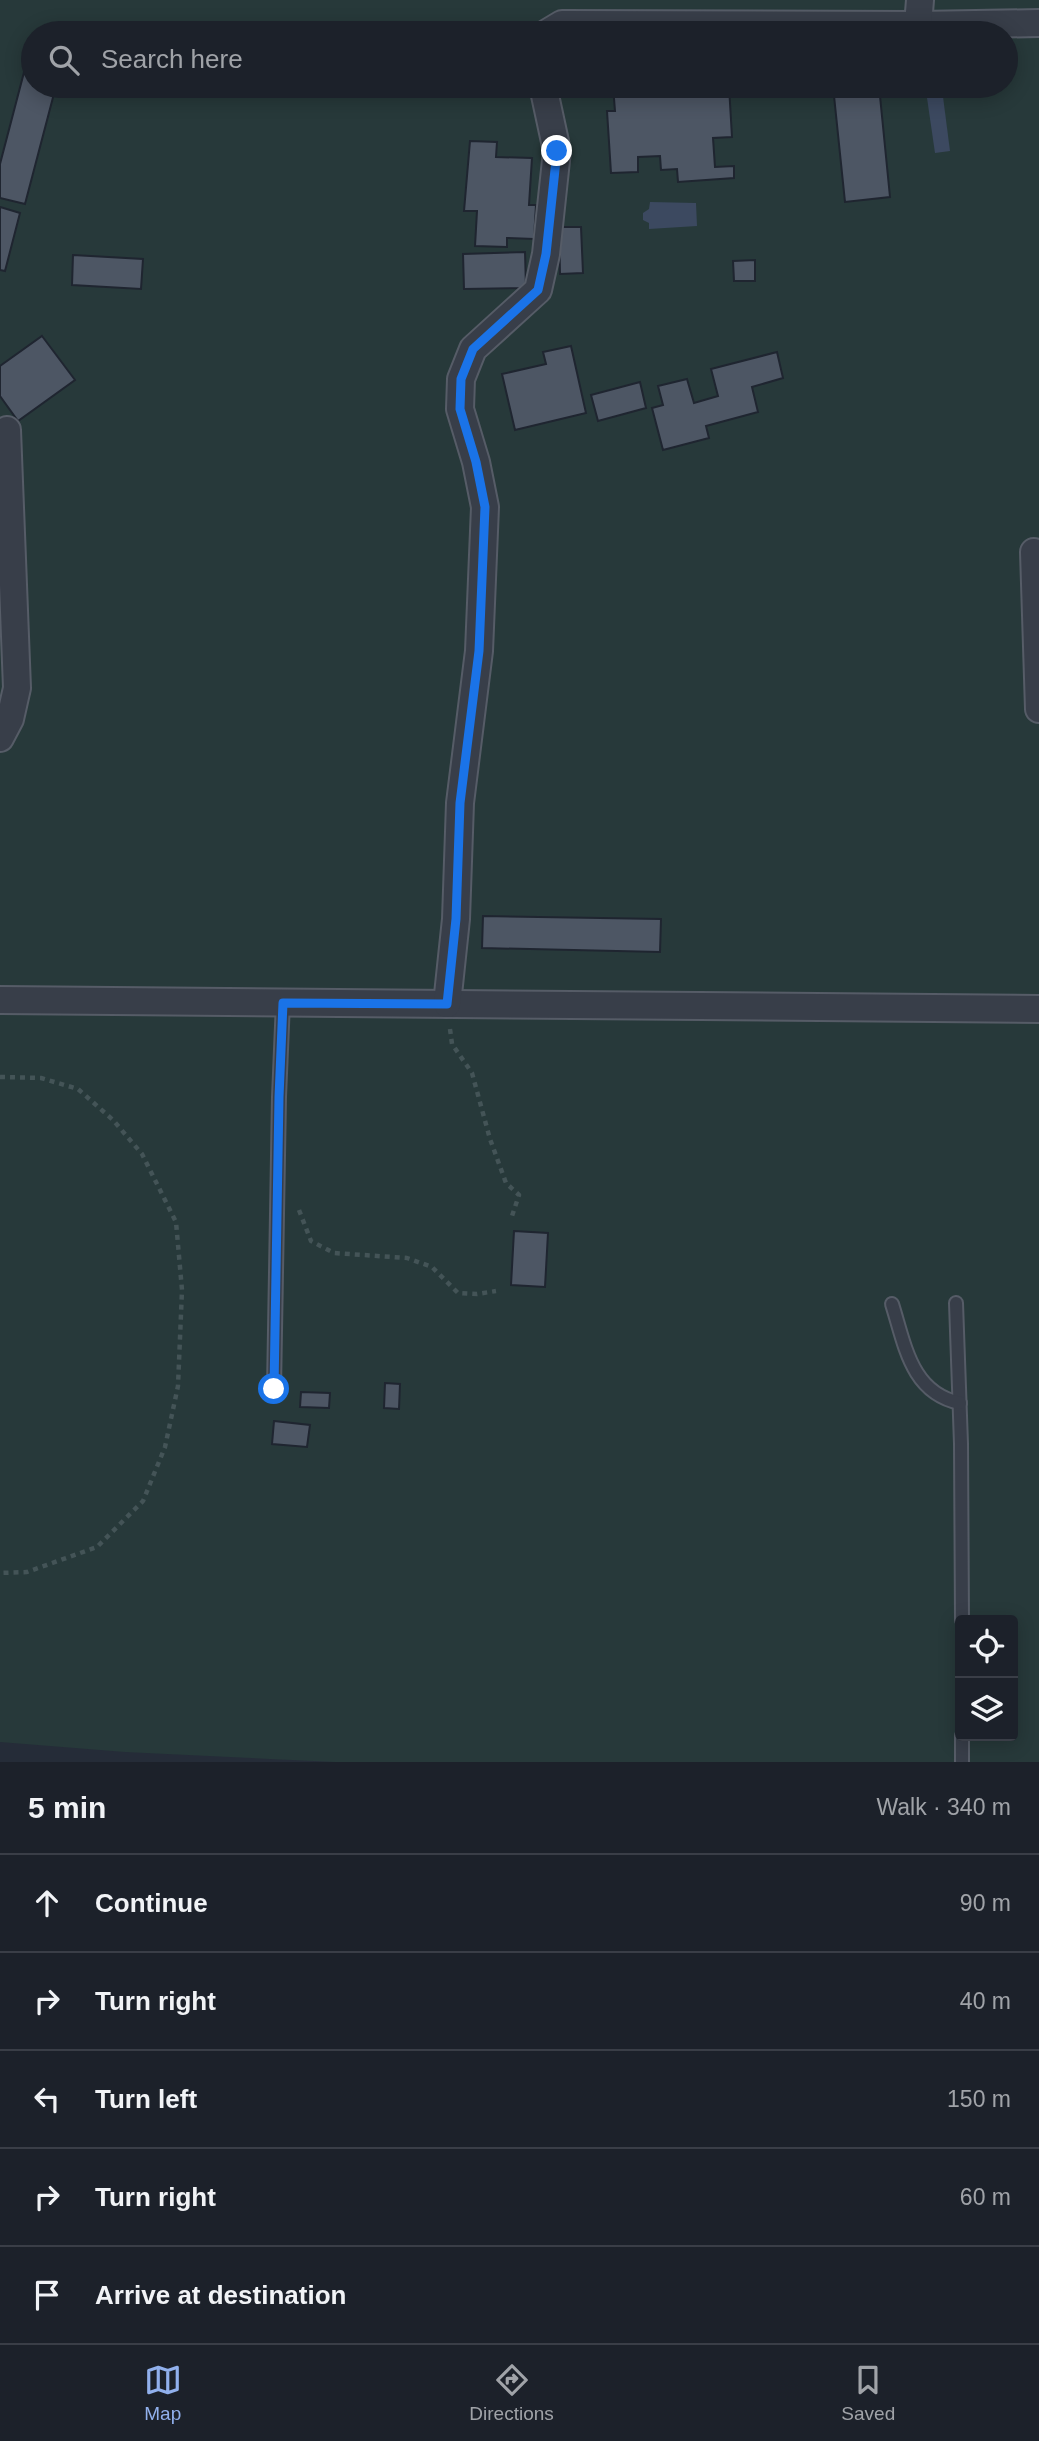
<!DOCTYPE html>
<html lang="en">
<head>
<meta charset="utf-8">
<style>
  body { margin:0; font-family:Helvetica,sans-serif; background:#252932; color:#f1f3f6 }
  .controls { position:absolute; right:21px; bottom:21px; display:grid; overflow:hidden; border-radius:7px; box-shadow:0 4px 18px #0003 }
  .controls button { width:63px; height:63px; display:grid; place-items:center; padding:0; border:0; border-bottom:2px solid #3a3e47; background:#1c212a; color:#f1f3f6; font:35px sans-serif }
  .stop { position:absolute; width:21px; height:21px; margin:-16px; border:5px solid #1a73e8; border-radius:50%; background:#fff }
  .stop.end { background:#1a73e8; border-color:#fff; box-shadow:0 2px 7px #0008 }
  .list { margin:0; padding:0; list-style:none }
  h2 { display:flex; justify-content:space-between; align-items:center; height:91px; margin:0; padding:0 28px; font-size:30px }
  h2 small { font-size:23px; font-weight:400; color:#a0a3a8 }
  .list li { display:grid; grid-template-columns:46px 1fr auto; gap:21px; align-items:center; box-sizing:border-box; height:98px; padding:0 28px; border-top:2px solid #3a3e47 }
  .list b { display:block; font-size:26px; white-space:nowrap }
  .list em { font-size:23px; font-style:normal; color:#a0a3a8 }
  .icon { flex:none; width:38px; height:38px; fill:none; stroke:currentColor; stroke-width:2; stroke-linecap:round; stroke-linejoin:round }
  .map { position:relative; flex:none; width:1039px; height:1762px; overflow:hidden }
  .search { position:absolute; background:#1c212a; box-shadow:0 4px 18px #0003; left:21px; right:21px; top:21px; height:77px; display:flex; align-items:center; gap:18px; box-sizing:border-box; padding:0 24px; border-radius:38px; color:#a0a3a8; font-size:26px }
  .sheet { height:581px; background:#1c212a }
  nav { display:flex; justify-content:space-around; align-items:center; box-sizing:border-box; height:98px; border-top:2px solid #3a3e47; background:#1c212a; font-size:19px; color:#a0a3a8 }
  nav a { display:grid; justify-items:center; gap:4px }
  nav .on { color:#91b0ec }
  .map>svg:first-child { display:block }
  .green { fill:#27393a; fill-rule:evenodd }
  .water { fill:#3c4960 }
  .building { fill:#4d5664; stroke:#1f2530; stroke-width:2 }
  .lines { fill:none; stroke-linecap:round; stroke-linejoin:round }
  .service-casing { stroke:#565c67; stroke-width:16 }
  .minor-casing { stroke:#565c67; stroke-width:30 }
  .path { stroke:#445457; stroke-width:4.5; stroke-dasharray:5 5; stroke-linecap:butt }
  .service { stroke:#383e49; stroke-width:12 }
  .minor { stroke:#383e49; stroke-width:26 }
  .route { stroke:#1a73e8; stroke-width:9 }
</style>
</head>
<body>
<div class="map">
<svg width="1039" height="1762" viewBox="0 0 1039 1762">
  <rect width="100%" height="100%" fill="#252c38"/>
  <!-- green -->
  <path class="green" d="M0,0H1039V1762H335L125,1752L0,1742ZM33,33H1006V86H33ZM960,1620H1013V1736H960Z"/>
  <!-- water -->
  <g class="water">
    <path d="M942,89L950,151L935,153L926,91Z"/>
    <path d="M650,202L696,203L697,226L649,229V223L643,220V213L649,209Z"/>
  </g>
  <!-- building -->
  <g class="building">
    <path d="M28,57L33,58V86H56L25,204L0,198V164Z"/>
    <path d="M613,86H648L649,96L683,94V86H729L732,137L713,138L715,167L734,166V178L678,182L677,169L661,170L660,156L638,157V172L611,173L607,111H615Z"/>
    <path d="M833,86H879L890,197L845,202Z"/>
    <path d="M470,141L497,142L496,157L532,158L529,205H536L534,239L507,238V247L475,246L477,211H464Z"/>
    <path d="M0,207L20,213L5,271L0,270Z"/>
    <path d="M559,227H581L583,273L560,274Z"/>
    <path d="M525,252L526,288L464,289L463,254Z"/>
    <path d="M73,255L143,259L141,289L72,285Z"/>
    <path d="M755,260V281H734L733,261Z"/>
    <path d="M42,336L75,380L18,421L0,396V366Z"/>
    <path d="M571,346L586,413L515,430L502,374L546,364L543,352Z"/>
    <path d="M777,352L783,378L752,387L758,412L706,426L709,438L663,450L652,408L663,405L658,386L687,379L694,403L718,396L711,369Z"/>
    <path d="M640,382L646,408L598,421L591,395Z"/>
    <path d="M483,916L661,919L660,952L482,948Z"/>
    <path d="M514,1231L548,1233L545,1287L511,1285Z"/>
    <path d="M385,1383L400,1384L399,1409L384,1408Z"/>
    <path d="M301,1392L330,1393L329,1408L300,1407Z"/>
    <path d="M274,1421L310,1425L307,1447L272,1444Z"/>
  </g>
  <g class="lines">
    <defs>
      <g id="service">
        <path d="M956,1303L961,1444L962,1620"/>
        <path d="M892,1304C905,1345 911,1393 960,1403"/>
        <path d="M274,1389L279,1097L283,1002"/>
        <path d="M962,1736V1762"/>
      </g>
      <g id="minor">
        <path d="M918,25L1039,23"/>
        <path d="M547,33L562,24L918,25L920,0"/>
        <path d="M1034,552L1039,709"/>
        <path d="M0,738L10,719L17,688L7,430"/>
        <path d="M0,1000L1039,1009"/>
        <path d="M447,1004L456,919L460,803L479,651L485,507L476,462L460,409L461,379L473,349L538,290L546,254L557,151L543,86"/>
      </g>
    </defs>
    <!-- service casing -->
    <use href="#service" class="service-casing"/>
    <!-- minor casing -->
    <use href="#minor" class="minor-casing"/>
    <!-- path -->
    <g class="path">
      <path d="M450,1029L452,1044L472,1073L490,1139L506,1183L519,1195L512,1216"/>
      <path d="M0,1077L41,1078L78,1089L113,1120L142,1154L176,1222L182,1290L178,1386L165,1447L143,1501L97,1547L27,1572L0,1573"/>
      <path d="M299,1210L311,1241L334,1253L407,1258L432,1267L458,1293L477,1294L496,1291"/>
    </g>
    <!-- service -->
    <use href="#service" class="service"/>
    <!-- minor -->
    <use href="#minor" class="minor"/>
  </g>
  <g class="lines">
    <!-- route -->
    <path class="route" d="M274,1389L279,1097L283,1003L447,1004L456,919L460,803L479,651L485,507L476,462L460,409L461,379L473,349L538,290L546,254L557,151"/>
  </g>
</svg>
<div class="controls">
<button><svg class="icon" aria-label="locate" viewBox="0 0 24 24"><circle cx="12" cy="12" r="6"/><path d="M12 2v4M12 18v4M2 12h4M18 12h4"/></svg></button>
<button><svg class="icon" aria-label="layers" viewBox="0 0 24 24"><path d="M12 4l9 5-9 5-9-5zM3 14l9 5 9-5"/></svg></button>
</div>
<div class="stop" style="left:274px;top:1389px"></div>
<div class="stop end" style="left:557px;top:151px"></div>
<div class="search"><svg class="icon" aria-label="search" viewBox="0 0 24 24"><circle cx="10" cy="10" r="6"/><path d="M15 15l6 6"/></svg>Search here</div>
</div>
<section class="sheet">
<h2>5 min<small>Walk · 340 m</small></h2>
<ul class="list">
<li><svg class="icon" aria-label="ahead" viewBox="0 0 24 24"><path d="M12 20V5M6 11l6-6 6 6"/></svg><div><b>Continue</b></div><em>90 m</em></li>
<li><svg class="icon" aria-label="right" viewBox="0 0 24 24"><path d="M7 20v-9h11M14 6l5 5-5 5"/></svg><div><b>Turn right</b></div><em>40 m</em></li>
<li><svg class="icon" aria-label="left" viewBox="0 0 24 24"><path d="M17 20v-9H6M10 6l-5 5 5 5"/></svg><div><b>Turn left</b></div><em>150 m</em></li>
<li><svg class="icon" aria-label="right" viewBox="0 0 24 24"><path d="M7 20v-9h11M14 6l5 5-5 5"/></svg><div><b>Turn right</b></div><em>60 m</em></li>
<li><svg class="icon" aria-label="arrive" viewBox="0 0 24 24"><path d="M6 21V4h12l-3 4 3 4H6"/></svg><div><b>Arrive at destination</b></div></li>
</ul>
</section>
<nav>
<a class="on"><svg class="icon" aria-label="map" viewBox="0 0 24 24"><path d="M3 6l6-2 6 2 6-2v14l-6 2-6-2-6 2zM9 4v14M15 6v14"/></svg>Map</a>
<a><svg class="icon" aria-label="directions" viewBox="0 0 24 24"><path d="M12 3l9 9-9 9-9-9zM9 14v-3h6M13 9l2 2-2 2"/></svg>Directions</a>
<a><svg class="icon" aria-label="saved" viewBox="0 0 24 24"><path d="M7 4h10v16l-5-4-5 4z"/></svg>Saved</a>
</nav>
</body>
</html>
